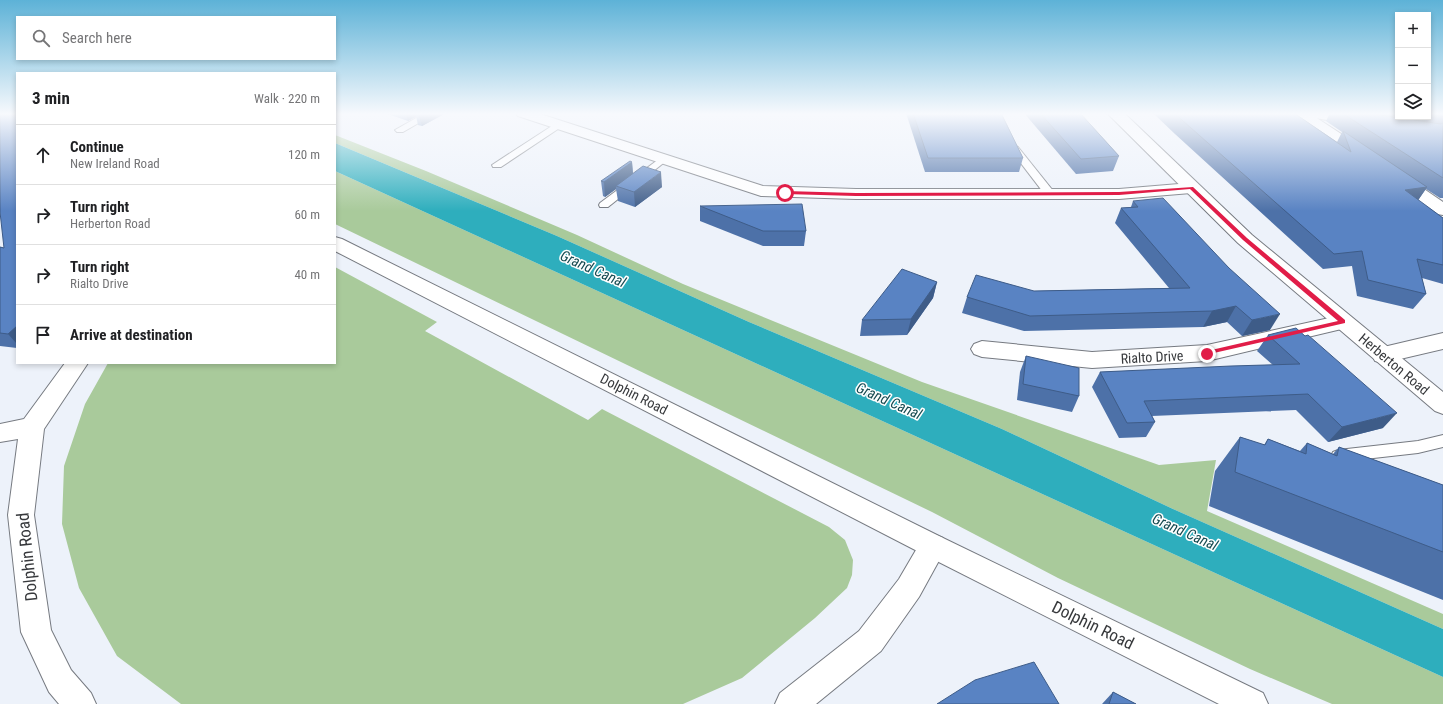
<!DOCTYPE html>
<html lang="en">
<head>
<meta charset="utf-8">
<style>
  body { margin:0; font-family:"Roboto Condensed",sans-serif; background:#f2f2f2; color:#202124 }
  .controls { position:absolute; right:12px; top:12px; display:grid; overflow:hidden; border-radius:0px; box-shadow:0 2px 6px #0003 }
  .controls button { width:36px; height:36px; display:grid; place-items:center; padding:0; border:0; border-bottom:1px solid #e0e0e0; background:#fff; color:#202124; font:20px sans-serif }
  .stop { position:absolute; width:12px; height:12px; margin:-9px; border:3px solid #e11d48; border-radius:50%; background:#fff }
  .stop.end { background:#e11d48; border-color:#fff; box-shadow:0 1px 4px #0008 }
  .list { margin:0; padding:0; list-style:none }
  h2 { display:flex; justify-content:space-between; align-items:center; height:52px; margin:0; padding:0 16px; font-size:17px }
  h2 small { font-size:13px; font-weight:400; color:#757577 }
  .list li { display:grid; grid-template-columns:26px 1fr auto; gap:12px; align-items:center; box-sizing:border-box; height:60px; padding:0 16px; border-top:1px solid #e0e0e0 }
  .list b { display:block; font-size:15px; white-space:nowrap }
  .list p { margin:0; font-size:13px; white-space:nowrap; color:#757577 }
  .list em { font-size:13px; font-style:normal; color:#757577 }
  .icon { flex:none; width:22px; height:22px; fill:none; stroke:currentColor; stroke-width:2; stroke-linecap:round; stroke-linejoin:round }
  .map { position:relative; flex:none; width:1443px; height:704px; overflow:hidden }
  .search { position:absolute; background:#fff; box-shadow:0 2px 6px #0003; left:16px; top:16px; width:320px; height:44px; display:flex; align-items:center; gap:10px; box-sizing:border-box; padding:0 14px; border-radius:0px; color:#757577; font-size:15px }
  .panel { position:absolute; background:#fff; box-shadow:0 2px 6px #0003; left:16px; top:72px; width:320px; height:292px; border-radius:0px }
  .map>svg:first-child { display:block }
  .green { fill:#a9ca9b }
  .water { fill:#2eaebd }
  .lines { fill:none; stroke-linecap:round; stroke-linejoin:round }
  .service-casing { stroke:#767a81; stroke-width:2 }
  .minor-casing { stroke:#767a81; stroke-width:2 }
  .tertiary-casing { stroke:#767a81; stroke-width:2 }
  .secondary-casing { stroke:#767a81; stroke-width:2 }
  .service { fill:#fff; fill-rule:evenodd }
  .minor { fill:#fff; fill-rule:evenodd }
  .tertiary { fill:#fff; fill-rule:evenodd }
  .secondary { fill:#fff; fill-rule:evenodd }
  .wall { fill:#4d71a8 }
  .shaded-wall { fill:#3e5c88 }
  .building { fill:#5983c3; stroke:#3e5c88 }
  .route { fill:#e11d48 }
  .labels { text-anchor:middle; stroke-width:3; stroke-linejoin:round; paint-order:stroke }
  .street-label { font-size:14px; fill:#37393c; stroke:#fff }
  .water-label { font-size:15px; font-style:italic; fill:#174c52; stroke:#fff }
  .near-street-label { font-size:17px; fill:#37393c; stroke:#fff }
</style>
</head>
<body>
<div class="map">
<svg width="1443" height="704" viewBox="0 0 1443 704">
  <rect width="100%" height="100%" fill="#edf2fa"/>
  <!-- green -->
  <g class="green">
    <path d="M335,135L426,171L577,235L683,284L922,382L1159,465L1216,460L1207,511L1443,614V629L1173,509L1002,429L749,322L557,236L335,143Z"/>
    <path d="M335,171L1443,677V704H1332L1250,669L1058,578L932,512L335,224Z"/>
    <path d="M335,267L437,322L425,331L588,420L602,409L829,527L845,540L853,560L852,575L847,588L815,618L742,678L683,704H181L117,656L79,588L62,524L64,466L85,404L108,363H335Z"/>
  </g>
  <!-- water -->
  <path class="water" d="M335,143L557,236L749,322L1002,429L1173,509L1443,629V677L335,171Z"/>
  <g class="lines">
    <defs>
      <g id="service">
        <path d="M425,113H436L403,132H397L395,130Z"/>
        <path d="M1299,113C1310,113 1342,112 1350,120L1345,123L1303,116Z"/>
        <path d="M558,122L563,125L561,127L501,167H493L492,165Z"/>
        <path d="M1015,146L1018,147L1054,192L1055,194L1054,196H1046L1010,149Z"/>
        <path d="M663,156L668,159L666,161L608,207H600L599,205L600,203Z"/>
        <path d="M1443,435V447L1418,453L1338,462L1333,460L1331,456L1333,452L1338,450L1418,441Z"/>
      </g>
      <g id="minor">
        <path d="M515,113H537L763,186L856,189H1119L1191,183L1197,184L1200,188L1197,192L1191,193L1119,199H856L761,196L518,116Z"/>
        <path d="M1292,113H1309L1369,152L1371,156L1369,160L1363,161L1357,160L1294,116Z"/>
        <path d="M1396,173L1402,174L1443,202V215L1437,214L1390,182L1387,178L1390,174Z"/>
        <path d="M1343,315L1350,317L1354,322L1350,327L1207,361L1092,368L982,357L974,354L971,349L974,344L982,341L1092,352L1207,345Z"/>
        <path d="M1443,333V349L1383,363L1375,361L1372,355L1375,349Z"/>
        <path d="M65,363H88L44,429L34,515L51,630L71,670L91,693L96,704H59L49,692L21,632L8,515L18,439L0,442V424L24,419Z"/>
        <path d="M933,534L943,538L947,546L919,597L881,651L816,704H775L780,693L859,631L899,579L923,538Z"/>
      </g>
      <path id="tertiary" d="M1107,113H1124L1252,235L1443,392V414L1435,411L1238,243Z"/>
      <path id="secondary" d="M335,237L342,239L943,538L1263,693L1268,704H1219L923,554L335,251Z"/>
    </defs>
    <!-- service casing -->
    <use href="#service" class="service-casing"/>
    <!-- minor casing -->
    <use href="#minor" class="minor-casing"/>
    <!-- tertiary casing -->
    <use href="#tertiary" class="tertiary-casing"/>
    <!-- secondary casing -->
    <use href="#secondary" class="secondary-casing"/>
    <!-- service -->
    <use href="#service" class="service"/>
    <!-- minor -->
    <use href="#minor" class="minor"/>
    <!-- tertiary -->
    <use href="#tertiary" class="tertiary"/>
    <!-- secondary -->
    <use href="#secondary" class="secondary"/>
  </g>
  <!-- wall -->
  <g class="wall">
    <path d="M17,113V348L0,346V247L4,248Z"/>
    <path d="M385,113H446L422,126L418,125L416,116L408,121Z"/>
    <path d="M906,113H1001L1023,158L1019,172H925Z"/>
    <path d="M1024,113H1080L1119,156L1113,171L1076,174Z"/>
    <path d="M1153,113H1294L1337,142L1342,132L1326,121L1330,113H1325H1398V117H1428V113H1443V198H1440L1426,189L1418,200L1443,218V284L1422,278L1426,294L1413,309L1357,296L1352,266L1323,269L1175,134Z"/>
    <path d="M632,162L633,173L662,187L635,207L618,201L616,189L605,197L603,196L601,181Z"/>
    <path d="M1133,201L1270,330L1242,336L1227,322L1203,327L1024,331L962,313L967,297L1034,291L1169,288L1115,223L1121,208L1131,207Z"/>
    <path d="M700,206L806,231L804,246H763L700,221Z"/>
    <path d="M937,282L933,298L907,335L860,336L862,320Z"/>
    <path d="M1268,335L1383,428L1328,442L1296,410L1152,416L1155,422L1146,437L1119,438L1092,387L1100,372L1273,365L1257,351Z"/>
    <path d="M1026,356L1079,396L1072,412L1017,400L1020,372Z"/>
    <path d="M1240,437L1264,445L1268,439L1300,451L1307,443L1333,454L1339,447L1443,485V600L1209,506L1215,471Z"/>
    <path d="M1113,692L1136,704H1102Z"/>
  </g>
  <!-- shaded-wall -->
  <g class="shaded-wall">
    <path d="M405,113H415L416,117L408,121Z"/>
    <path d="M418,113H446L422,126Z"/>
    <path d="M632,162L633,177L616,186V189L605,197L604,182Z"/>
    <path d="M661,172L662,187L635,207L634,192Z"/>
    <path d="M1427,187L1417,202L1405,190Z"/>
    <path d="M937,282L933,298L907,335L911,319Z"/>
    <path d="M1236,306L1227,322L1203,327L1212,311Z"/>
    <path d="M1280,314L1270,330L1242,336L1252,320Z"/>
    <path d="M17,326V344L8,334Z"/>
    <path d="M1397,413L1383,428L1328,442L1342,427Z"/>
  </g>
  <!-- building -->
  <g class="building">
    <path d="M0,113H17V326L8,334L0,333V247L4,248L0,212Z"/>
    <path d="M913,113H1001L1023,158H928Z"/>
    <path d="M1040,113H1080L1119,156L1081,159Z"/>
    <path d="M1174,113H1294L1351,152L1343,131L1427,187L1405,190L1443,218V265L1417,259L1426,294L1368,280L1362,251L1334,254Z"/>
    <path d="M1342,113H1367L1441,124L1443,123V178Z"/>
    <path d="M1428,113H1443V117L1441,116L1428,114Z"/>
    <path d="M630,161L632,162L604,182L601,181Z"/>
    <path d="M643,166L661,172L634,192L616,186Z"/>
    <path d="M1163,198L1229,268L1280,314L1252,320L1236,306L1212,311L1030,316L967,297L976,275L1034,291L1190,288L1121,208L1138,207L1133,201Z"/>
    <path d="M802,204L806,231H763L700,206Z"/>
    <path d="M902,269L937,282L911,319L862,320Z"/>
    <path d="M1296,328L1305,336L1308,335L1397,413L1342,427L1308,394L1144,401L1155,422L1127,423L1100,372L1231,366L1300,364L1268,335Z"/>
    <path d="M1026,356L1079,368V396L1023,384Z"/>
    <path d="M1240,437L1265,445L1268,439L1306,454L1307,443L1337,456L1339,447L1443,485V552L1235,472Z"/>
    <path d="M1034,662L1059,704H937L975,680Z"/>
    <path d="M1113,692L1136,704H1109Z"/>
  </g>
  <!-- sky -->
  <linearGradient id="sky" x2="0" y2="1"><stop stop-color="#5db2d7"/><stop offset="0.54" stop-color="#f7f9fd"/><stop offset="1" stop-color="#f7f9fd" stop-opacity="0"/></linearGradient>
  <rect width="1443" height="211" fill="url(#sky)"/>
  <!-- route -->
  <path class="route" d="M1193,187L1247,238L1345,320V323L1205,355L1204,354L1207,351L1338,321L1243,240L1190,189L1119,195L856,196L785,194L783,193L785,191L856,193L1119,192Z"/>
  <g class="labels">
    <!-- street labels -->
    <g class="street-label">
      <text transform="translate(1152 357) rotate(-3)" y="5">Rialto Drive</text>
      <text transform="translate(1394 364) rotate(40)" y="5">Herberton Road</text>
      <text transform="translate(634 394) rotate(27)" y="5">Dolphin Road</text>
    </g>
    <!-- water labels -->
    <g class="water-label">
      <text transform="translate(593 269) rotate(24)" y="5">Grand Canal</text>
      <text transform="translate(889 401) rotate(24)" y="5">Grand Canal</text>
      <text transform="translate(1185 532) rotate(24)" y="5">Grand Canal</text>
    </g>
    <!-- near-street labels -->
    <g class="near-street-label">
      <text transform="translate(27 557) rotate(-96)" y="6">Dolphin Road</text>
      <text transform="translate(1093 625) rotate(26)" y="6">Dolphin Road</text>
    </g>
  </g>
</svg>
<div class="controls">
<button>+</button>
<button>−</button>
<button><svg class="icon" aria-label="layers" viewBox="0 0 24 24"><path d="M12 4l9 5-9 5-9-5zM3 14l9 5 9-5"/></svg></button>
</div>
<div class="stop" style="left:785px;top:193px"></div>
<div class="stop end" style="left:1207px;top:354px"></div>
<div class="search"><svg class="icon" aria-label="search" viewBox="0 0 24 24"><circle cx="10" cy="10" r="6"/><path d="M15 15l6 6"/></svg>Search here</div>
<section class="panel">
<h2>3 min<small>Walk · 220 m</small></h2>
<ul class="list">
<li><svg class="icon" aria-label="ahead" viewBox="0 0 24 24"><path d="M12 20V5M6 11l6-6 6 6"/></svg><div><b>Continue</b><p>New Ireland Road</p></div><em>120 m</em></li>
<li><svg class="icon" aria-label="right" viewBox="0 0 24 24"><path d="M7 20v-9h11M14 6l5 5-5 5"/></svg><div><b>Turn right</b><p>Herberton Road</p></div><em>60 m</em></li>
<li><svg class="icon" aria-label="right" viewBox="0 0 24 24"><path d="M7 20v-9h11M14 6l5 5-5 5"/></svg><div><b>Turn right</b><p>Rialto Drive</p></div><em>40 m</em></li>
<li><svg class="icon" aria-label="arrive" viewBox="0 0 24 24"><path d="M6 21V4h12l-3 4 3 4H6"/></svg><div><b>Arrive at destination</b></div></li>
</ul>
</section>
</div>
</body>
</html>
